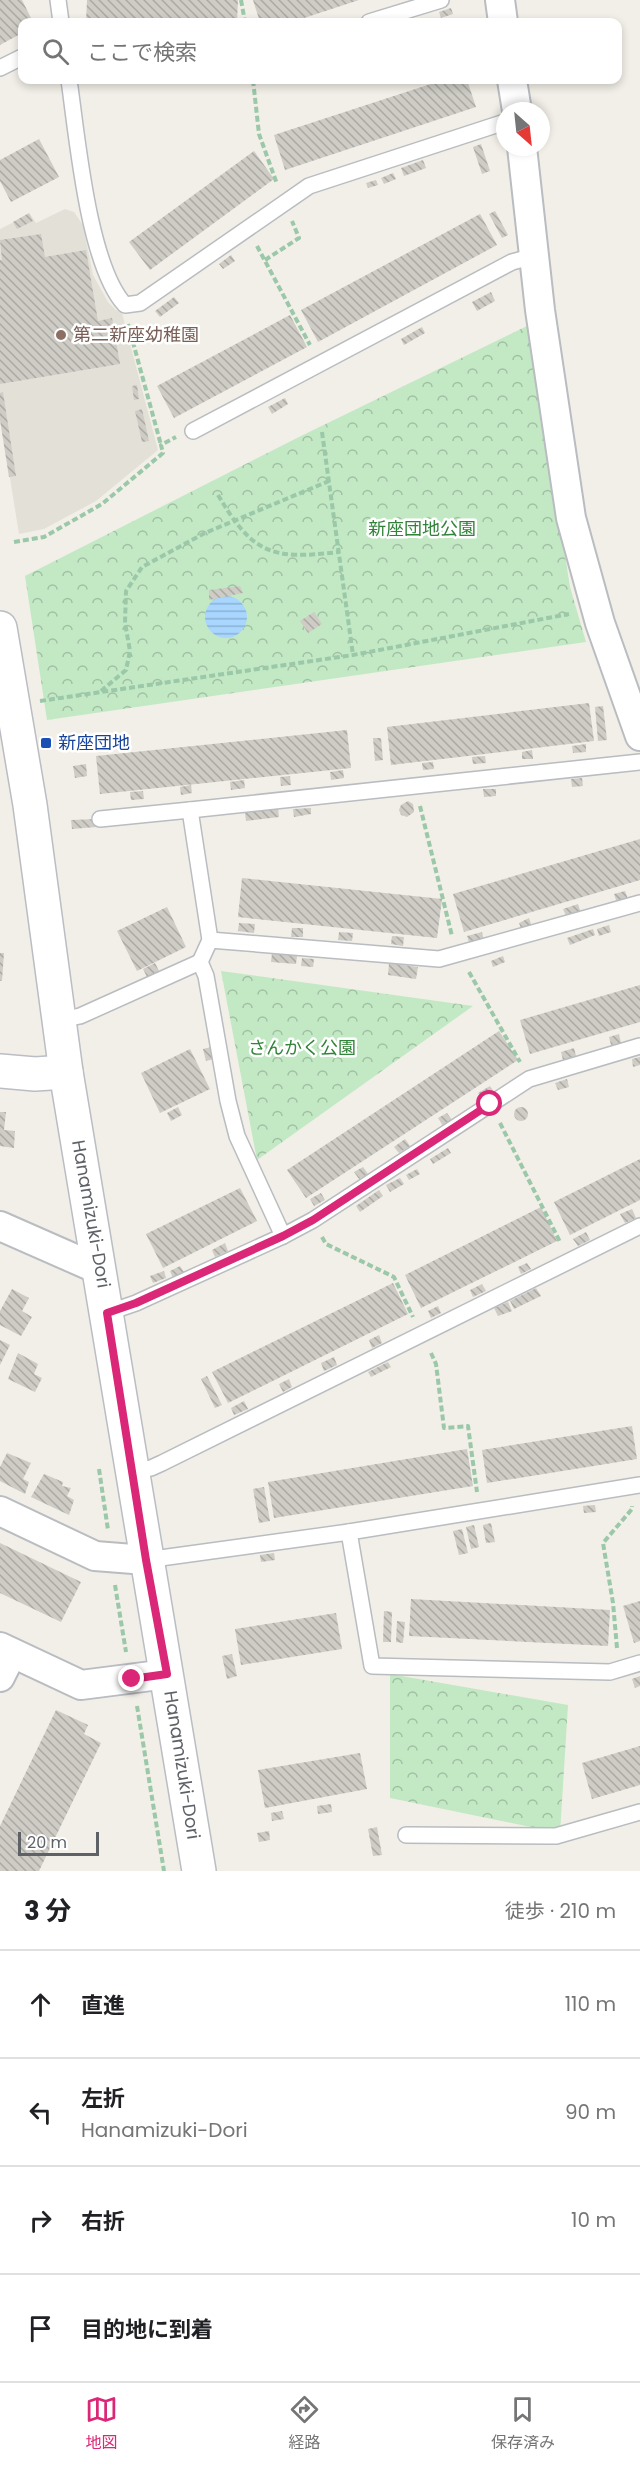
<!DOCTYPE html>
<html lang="ja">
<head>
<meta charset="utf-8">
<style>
  body { margin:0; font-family:Poppins,"Noto Sans JP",sans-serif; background:#f6f6f6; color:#202124 }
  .compass { position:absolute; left:496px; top:102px; width:54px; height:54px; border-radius:50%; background:#fff; box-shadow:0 3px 9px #0003; rotate:153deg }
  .scale { position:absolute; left:18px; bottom:15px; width:81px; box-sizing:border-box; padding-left:6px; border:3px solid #5e6267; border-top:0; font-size:16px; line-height:21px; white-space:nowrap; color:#5e6267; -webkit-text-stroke:4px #fff; paint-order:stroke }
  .stop { position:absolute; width:18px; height:18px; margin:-14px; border:4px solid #db2777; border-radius:50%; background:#fff }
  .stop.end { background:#db2777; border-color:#fff; box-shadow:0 2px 6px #0008 }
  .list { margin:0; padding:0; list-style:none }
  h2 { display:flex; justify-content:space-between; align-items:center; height:78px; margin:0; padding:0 24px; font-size:26px }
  h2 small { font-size:20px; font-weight:400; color:#757577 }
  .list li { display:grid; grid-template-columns:39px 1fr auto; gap:18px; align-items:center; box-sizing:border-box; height:108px; padding:0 24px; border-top:2px solid #e0e0e0 }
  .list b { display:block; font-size:22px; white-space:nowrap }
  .list p { margin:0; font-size:20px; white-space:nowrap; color:#757577 }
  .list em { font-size:20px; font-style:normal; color:#757577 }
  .icon { flex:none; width:33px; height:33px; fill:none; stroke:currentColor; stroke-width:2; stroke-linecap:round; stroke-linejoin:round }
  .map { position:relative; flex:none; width:640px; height:1871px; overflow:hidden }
  .search { position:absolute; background:#fff; box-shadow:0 3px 9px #0003; left:18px; right:18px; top:18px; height:66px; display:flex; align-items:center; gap:15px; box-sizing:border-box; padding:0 21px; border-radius:12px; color:#757577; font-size:22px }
  .sheet { height:510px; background:#fff }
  nav { display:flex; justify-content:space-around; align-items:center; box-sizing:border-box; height:84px; border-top:2px solid #e0e0e0; background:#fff; font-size:16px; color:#757577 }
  nav a { display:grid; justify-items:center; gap:3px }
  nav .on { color:#db2777 }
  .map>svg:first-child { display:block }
  .education { fill:#e3e1d7 }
  .park { fill:url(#park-crowns) }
  .water { fill:url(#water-rules) }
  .building { fill:url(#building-back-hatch) }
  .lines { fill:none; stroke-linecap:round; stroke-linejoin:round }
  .lane-casing { stroke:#b9bcc0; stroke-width:18 }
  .street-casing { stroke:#b9bcc0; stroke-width:32 }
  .secondary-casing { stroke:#babdc3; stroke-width:36 }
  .path { stroke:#9ac8a9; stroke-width:4; stroke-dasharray:6 3; stroke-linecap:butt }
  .lane { stroke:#fff; stroke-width:15 }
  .street { stroke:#fff; stroke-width:28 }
  .secondary { stroke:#fff; stroke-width:33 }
  .route { stroke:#db2777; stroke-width:8 }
  .education-dot { fill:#8d6e63; stroke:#fff; stroke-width:2 }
  .transit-dot { fill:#1a4fb4; stroke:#fff; stroke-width:2 }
  .labels { text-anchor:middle; stroke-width:5; stroke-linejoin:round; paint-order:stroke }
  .education-label { font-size:18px; fill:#785e54; stroke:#fff; text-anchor:start }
  .park-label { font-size:18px; fill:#308338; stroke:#fff }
  .transit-label { font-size:18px; fill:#164399; stroke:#fff; text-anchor:start }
  .street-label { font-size:18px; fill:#5e6267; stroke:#fff }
</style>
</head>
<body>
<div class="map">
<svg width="640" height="1871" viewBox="0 0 640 1871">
  <defs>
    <pattern id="park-crowns" width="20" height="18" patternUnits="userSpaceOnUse" patternTransform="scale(1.5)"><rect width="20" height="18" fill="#c2e9c4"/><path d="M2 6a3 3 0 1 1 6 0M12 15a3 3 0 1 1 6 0" fill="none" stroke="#a1c0a3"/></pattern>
    <pattern id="water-rules" width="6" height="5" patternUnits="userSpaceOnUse" patternTransform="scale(1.5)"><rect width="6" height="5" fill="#a8d6ff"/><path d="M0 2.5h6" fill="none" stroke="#8cb1d2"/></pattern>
    <pattern id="building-back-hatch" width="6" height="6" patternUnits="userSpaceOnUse" patternTransform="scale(1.5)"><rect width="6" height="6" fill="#ceccc5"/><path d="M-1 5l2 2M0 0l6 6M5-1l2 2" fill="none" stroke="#aaa9a4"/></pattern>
  </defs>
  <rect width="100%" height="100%" fill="#f1efe7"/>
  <!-- education -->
  <path class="education" d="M65,209L74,212L83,225L93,275L108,302L116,310L122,313L158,450L96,501L44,529L19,534L0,416V229L30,214L36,223Z"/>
  <!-- park -->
  <g class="park">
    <path d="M529,325L570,587L586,642L47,720L25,576L301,436Z"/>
    <path d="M221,971L473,1006L257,1160Z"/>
    <path d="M390,1674L568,1705L560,1833L390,1798Z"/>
  </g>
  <!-- water -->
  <circle class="water" cx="226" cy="617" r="21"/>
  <!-- building -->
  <g class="building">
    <path d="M0,0H22L33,22H22V33L0,45Z"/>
    <path d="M87,0H238L237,22H86Z"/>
    <path d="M253,0H359L292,22H260Z"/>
    <path d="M451,8L453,14L441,18L439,12Z"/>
    <path d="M443,80H467L476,107L285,170L274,135Z"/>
    <path d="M39,139L59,177L11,202L0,181V160Z"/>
    <path d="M481,144L490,171L482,174L473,147Z"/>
    <path d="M254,151L274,179L150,270L129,242Z"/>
    <path d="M423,160L426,168L404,176L401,168Z"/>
    <path d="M393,173L396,179L384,184L381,178Z"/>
    <path d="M376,180L378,185L368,188L366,183Z"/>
    <path d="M495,211L508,235L502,238L489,214Z"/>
    <path d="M29,213L33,221L17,229L13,222Z"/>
    <path d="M480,214L497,245L318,342L301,310Z"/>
    <path d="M41,234L45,257L86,250L98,321L112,318L120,364L0,384V260H2L0,240Z"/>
    <path d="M231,255L235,261L223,269L219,264Z"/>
    <path d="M491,292L495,301L477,311L472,302Z"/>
    <path d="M174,297L179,303L160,317L155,311Z"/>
    <path d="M290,315L307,347L174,418L157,386Z"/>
    <path d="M422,327L425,333L404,345L401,339Z"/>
    <path d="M137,385L139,399L134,400L132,386Z"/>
    <path d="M3,392L16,476L9,477L0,420V393Z"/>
    <path d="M285,398L288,404L272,414L268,407Z"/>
    <path d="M142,409L149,441L142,442L135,411Z"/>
    <path d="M240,586L243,593L209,600V590Z"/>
    <path d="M314,612L322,624L308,633L300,621Z"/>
    <path d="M589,703L594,741L391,765L387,727Z"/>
    <path d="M603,706L607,740L598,741L595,707Z"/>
    <path d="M347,730L351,768L100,794L96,756Z"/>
    <path d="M373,738H381L383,760L375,761Z"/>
    <path d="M586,744V752L573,753L572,746Z"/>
    <path d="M532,750L533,759H522V752Z"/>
    <path d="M485,756L486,763L473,764L472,757Z"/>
    <path d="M433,762L434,769L423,770L422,763Z"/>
    <path d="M86,764L87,776L75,778L73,766Z"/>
    <path d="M343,770L344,778L331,780L330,772Z"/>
    <path d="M290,776L291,785L281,786L280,777Z"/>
    <path d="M582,778L583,786L572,787L571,779Z"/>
    <path d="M244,780L245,788L231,790L230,782Z"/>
    <path d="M191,785L192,793L181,795L180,787Z"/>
    <path d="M483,789H496V796L484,797Z"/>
    <path d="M143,791L144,799L131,800L130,792Z"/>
    <path d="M408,801L413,804L414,812L407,817L401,815L399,810L401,805Z"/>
    <path d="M278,808L279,817L246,821L245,813Z"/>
    <path d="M311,808V814L294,817L293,809Z"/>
    <path d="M96,819V827L72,829L71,820Z"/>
    <path d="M640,839V880L464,932L453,894Z"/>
    <path d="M242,878L442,899L437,938L238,917Z"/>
    <path d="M625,891L628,899L617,903L614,894Z"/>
    <path d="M578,904L581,913L567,918L563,909Z"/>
    <path d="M167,907L186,947L137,971L117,931Z"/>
    <path d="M529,918L532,927L522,931L519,923Z"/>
    <path d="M239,923L255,924L254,933L238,931Z"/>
    <path d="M609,925L611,932L599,936L597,929Z"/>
    <path d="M292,928H303V937H291Z"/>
    <path d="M593,929L595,935L570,945L567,938Z"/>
    <path d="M339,932L353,933L352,941L338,940Z"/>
    <path d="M482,932L484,941L470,945L467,936Z"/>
    <path d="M392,936L404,937L403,946L391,944Z"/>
    <path d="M0,953H4L2,981H0Z"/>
    <path d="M272,953L297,956L296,964L271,962Z"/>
    <path d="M503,956L505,962L493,967L491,961Z"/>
    <path d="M302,958L314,959L313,967L301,966Z"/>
    <path d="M155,963L159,971L147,977L143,969Z"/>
    <path d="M389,963L418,967L416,979L388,975Z"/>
    <path d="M640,985V1022L530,1054L520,1020Z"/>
    <path d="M499,1031L518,1060L306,1198L287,1170Z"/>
    <path d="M619,1034L621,1043L611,1045L609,1037Z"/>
    <path d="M211,1047L214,1059L206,1061L203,1049Z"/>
    <path d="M574,1048L576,1056L563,1060L561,1052Z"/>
    <path d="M190,1049L210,1089L160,1113L141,1073Z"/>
    <path d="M640,1057V1065L633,1067L632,1059Z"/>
    <path d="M567,1079L569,1087L558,1090L555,1083Z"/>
    <path d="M490,1086L494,1092L483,1100L478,1093Z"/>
    <path d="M178,1107L182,1115L171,1121L167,1113Z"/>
    <circle cx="521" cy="1114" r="7"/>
    <path d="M0,1112H6L4,1130L15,1131L14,1148L0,1146Z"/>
    <path d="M447,1113L452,1120L443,1126L438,1118Z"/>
    <path d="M405,1139L410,1146L399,1153L394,1147Z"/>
    <path d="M448,1148L451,1153L433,1164L430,1159Z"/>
    <path d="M640,1159V1200L570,1235L554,1202Z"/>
    <path d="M363,1167L368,1174L359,1179L354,1172Z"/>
    <path d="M417,1169L420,1174L409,1180L406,1175Z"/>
    <path d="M400,1178L404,1184L390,1192L386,1185Z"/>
    <path d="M240,1188L257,1221L163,1268L146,1234Z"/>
    <path d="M379,1190L383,1196L360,1212L356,1206Z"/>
    <path d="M321,1193L325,1200L314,1206L310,1199Z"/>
    <path d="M541,1207L557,1241L421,1308L405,1275Z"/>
    <path d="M632,1209L636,1218L625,1223L620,1214Z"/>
    <path d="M586,1232L590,1240L578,1246L573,1239Z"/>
    <path d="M225,1243L228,1251L215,1257L212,1250Z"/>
    <path d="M527,1263L531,1269L521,1274L518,1267Z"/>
    <path d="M180,1266L184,1272L173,1278L170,1271Z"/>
    <path d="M164,1271L166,1278L153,1283L150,1276Z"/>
    <path d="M393,1283L408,1314L228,1403L212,1372Z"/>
    <path d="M482,1284L486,1291L473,1297L470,1290Z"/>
    <path d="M536,1288L541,1296L514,1309L510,1301Z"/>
    <path d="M12,1289L29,1298L22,1311L32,1317L21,1336L0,1325V1311Z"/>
    <path d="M508,1302L512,1311L498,1316L494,1308Z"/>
    <path d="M438,1306L441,1313L431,1318L428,1311Z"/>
    <path d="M379,1335L382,1343L372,1348L369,1340Z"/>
    <path d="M0,1340L10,1345L0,1365Z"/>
    <path d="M18,1353L38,1364L34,1374L42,1378L35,1392L8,1379Z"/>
    <path d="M334,1357L337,1365L324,1371L321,1363Z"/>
    <path d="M388,1362L391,1367L371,1377L368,1372Z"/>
    <path d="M207,1376L222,1405L215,1408L201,1379Z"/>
    <path d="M289,1379L292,1387L283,1392L279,1384Z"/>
    <path d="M244,1401L248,1409L234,1415L231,1408Z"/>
    <path d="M632,1426L637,1459L487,1483L482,1450Z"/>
    <path d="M467,1449L473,1486L274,1518L268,1482Z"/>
    <path d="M7,1453L31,1463L23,1479L29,1482L25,1494L0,1481V1467Z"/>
    <path d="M44,1474L63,1482L62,1486L71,1488L67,1496L74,1500L69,1515L31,1497Z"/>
    <path d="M264,1487L270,1521L259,1523L253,1489Z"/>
    <path d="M595,1505L596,1512L584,1513L583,1506Z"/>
    <path d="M491,1523L495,1542L486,1543L483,1525Z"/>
    <path d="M474,1525L479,1547L471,1549L466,1527Z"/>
    <path d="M462,1529L468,1553L459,1555L453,1531Z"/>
    <path d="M0,1543L81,1582L61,1622L0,1593Z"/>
    <path d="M274,1553L275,1560L261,1562L260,1555Z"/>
    <path d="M411,1599L610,1610L608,1646L409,1636Z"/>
    <path d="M640,1601V1641L634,1643L623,1606Z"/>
    <path d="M384,1611L392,1612L391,1642H383Z"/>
    <path d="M336,1613L342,1649L241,1665L235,1629Z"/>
    <path d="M397,1621L405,1622L403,1643L396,1642Z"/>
    <path d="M232,1654L237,1676L227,1679L222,1656Z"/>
    <path d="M640,1676V1686L635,1688L632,1679Z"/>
    <path d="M56,1710L88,1725L84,1734L101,1743L39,1871H0V1826Z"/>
    <path d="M640,1746V1785L592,1799L582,1763Z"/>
    <path d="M360,1753L367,1789L265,1808L258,1770Z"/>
    <path d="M331,1804L332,1812L318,1814L317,1806Z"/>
    <path d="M282,1811L284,1819L272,1821L271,1813Z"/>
    <path d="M377,1827L382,1855L373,1856L368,1829Z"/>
    <path d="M269,1831L270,1840L259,1842L257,1833Z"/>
  </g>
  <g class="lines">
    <defs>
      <g id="lane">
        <path d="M58,0L61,22"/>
        <path d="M369,22L441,0"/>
        <path d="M0,68L22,57"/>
        <path d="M69,80C77,135 88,265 125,305L140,303L309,186L505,122"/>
        <path d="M193,431L512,262L534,256"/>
        <path d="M190,810L640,762"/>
        <path d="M100,819L190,810L210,940L200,962"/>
        <path d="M210,940L439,959L640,903"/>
        <path d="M59,1020L80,1016L200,962L206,976L228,1101L237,1136L283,1236"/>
        <path d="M107,1313L136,1303L283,1236L313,1220L529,1079L640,1046"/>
        <path d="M132,1472L151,1468L162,1463L640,1226"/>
        <path d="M349,1532L640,1485"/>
        <path d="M146,1560L349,1532L372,1666L610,1672L640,1663"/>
        <path d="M406,1835L556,1836L640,1812"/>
      </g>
      <g id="street">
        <path d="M500,0L503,22"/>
        <path d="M512,80L517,111"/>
        <path d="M522,147L540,310L571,518L600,623L640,736"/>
        <path d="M0,1226L100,1270"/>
        <path d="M0,1511L95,1556L146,1560"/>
        <path d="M0,1647L81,1685L167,1674"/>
        <path d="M0,1677L12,1653"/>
      </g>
      <g id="secondary">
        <path d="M0,628L30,805L66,1072L199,1871"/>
        <path d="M0,1071L35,1074L66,1072"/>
      </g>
    </defs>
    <!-- lane casing -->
    <use href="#lane" class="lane-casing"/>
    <!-- street casing -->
    <use href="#street" class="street-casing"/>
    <!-- secondary casing -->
    <use href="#secondary" class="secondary-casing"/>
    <!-- path -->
    <g class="path">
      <path d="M241,0L245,22"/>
      <path d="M253,80L259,134L277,184"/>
      <path d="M257,246L310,345"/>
      <path d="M265,260L299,238L292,221"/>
      <path d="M128,324L161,445"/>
      <path d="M322,432L353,655"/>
      <path d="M218,495C253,554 271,560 339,552"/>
      <path d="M14,542L44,537L102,504L163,453L161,445L176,437"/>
      <path d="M101,691L126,670L130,651L125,623L126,591L142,567L205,533L329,481"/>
      <path d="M40,701L353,655L569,614"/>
      <path d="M420,806L452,936"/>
      <path d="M469,972L520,1062"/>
      <path d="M500,1123L560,1242"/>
      <path d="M322,1237L326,1244L394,1277L413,1317"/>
      <path d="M431,1353L436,1364L444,1428L468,1426L477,1492"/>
      <path d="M99,1469L108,1530"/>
      <path d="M115,1585L126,1652"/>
      <path d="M617,1648L613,1603L603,1543L632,1509V1506"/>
      <path d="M137,1706L164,1871"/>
    </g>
    <!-- lane -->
    <use href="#lane" class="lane"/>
    <!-- street -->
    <use href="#street" class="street"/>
    <!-- secondary -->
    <use href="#secondary" class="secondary"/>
  </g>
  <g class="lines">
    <!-- route -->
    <path class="route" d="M132,1679L167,1674L146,1560L107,1313L136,1303L283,1236L313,1220L490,1104"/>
  </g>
  <!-- markers -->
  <circle class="education-dot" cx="61" cy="335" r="6"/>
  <rect class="transit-dot" x="40" y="737" width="12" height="12" rx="3"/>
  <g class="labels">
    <!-- education labels -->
    <g class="education-label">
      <text x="73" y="341">第二新座幼稚園</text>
    </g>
    <!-- park labels -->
    <g class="park-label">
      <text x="422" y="535">新座団地公園</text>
      <text x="302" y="1054">さんかく公園</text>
    </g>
    <!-- transit labels -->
    <g class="transit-label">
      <text x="58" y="749">新座団地</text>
    </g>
    <!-- street labels -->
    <g class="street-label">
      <text transform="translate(91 1214) rotate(80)" y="6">Hanamizuki-Dori</text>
      <text transform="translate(182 1765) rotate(81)" y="6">Hanamizuki-Dori</text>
    </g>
  </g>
</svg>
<svg class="compass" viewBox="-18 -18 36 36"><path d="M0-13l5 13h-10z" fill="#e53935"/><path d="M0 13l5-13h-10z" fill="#757577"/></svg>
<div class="scale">20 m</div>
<div class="stop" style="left:490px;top:1104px"></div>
<div class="stop end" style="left:132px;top:1679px"></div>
<div class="search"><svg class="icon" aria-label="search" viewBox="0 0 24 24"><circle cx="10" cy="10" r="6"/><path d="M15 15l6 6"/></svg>ここで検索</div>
</div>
<section class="sheet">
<h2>3 分<small>徒歩 · 210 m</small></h2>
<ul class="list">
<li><svg class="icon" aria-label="ahead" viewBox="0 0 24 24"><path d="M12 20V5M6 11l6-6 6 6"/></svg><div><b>直進</b></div><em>110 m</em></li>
<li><svg class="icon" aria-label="left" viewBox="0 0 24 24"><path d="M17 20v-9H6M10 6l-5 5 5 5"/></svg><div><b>左折</b><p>Hanamizuki-Dori</p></div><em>90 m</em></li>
<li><svg class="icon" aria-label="right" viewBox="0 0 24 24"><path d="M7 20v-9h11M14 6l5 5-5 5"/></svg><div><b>右折</b></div><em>10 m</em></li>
<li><svg class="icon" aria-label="arrive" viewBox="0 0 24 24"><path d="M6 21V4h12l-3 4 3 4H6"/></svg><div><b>目的地に到着</b></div></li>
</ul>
</section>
<nav>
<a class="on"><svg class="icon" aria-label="map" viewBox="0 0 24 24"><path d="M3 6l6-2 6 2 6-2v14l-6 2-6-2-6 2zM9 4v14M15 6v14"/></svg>地図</a>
<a><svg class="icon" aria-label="directions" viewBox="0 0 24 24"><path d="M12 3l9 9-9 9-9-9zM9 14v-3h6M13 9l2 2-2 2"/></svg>経路</a>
<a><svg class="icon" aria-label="saved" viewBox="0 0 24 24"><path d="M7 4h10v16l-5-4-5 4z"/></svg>保存済み</a>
</nav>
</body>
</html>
